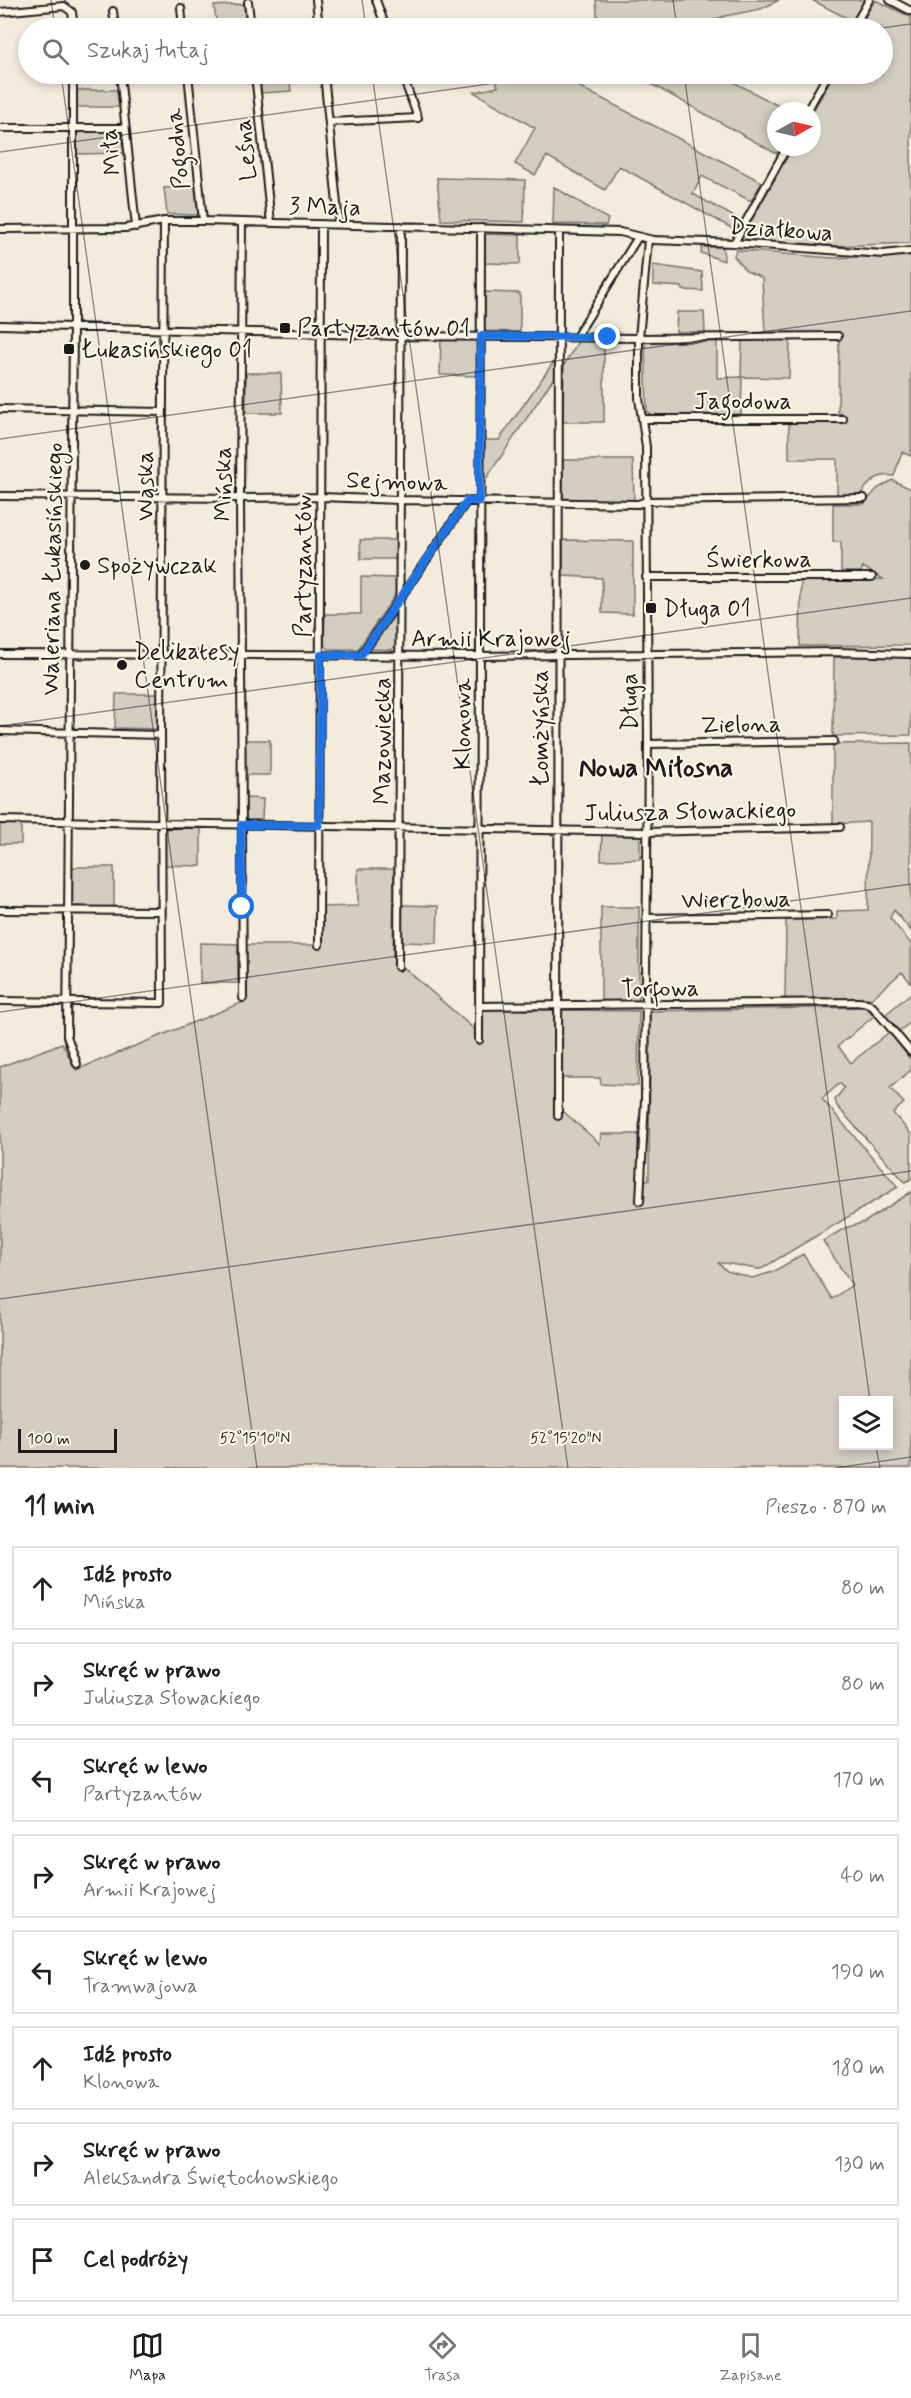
<!DOCTYPE html>
<html lang="pl">
<meta charset="utf-8">
<style>
body{margin:0;font-family:Mynerve,sans-serif;background:#f2f2f2;color:#202124}
.controls{position:absolute;right:18px;bottom:18px;display:grid;overflow:hidden;border-radius:0px;box-shadow:0 3px 9px #0003}
.controls button{width:54px;height:54px;display:grid;place-items:center;padding:0;border:0;border-bottom:2px solid #e0e0e0;background:#fff;color:#202124;font:30px sans-serif}
.compass{position:absolute;left:767px;top:102px;width:54px;height:54px;border-radius:50%;background:#fff;box-shadow:0 3px 9px #0003;rotate:82deg}
.scale{position:absolute;left:18px;bottom:15px;width:99px;box-sizing:border-box;padding-left:6px;border:3px solid #1c1c1c;border-top:0;font-size:16px;line-height:21px;white-space:nowrap;color:#1c1c1c;-webkit-text-stroke:4px #fcf5e5;paint-order:stroke}
.stop{position:absolute;width:18px;height:18px;margin:-14px;border:4px solid #1a73e8;border-radius:50%;background:#fff}
.stop.end{background:#1a73e8;border-color:#fff;box-shadow:0 2px 6px #0008}
.list{margin:0;padding:0;list-style:none}
h2{display:flex;justify-content:space-between;align-items:center;height:78px;margin:0;padding:0 24px;font-size:26px}
h2 small{font-size:20px;font-weight:400;color:#757577}
.list li{display:grid;grid-template-columns:39px 1fr auto;gap:18px;align-items:center;box-sizing:border-box;height:84px;margin:0 12px 12px;padding:0 12px;border:2px solid #e0e0e0;border-radius:0px}
.list b{display:block;font-size:22px;white-space:nowrap}
.list p{margin:0;font-size:20px;white-space:nowrap;color:#757577}
.list em{font-size:20px;font-style:normal;color:#757577}
.icon{flex:none;width:33px;height:33px;fill:none;stroke:currentColor;stroke-width:2;stroke-linecap:round;stroke-linejoin:round}
.map{position:relative;flex:none;width:911px;height:1468px;overflow:hidden}
.search{position:absolute;background:#fff;box-shadow:0 3px 9px #0003;left:18px;right:18px;top:18px;height:66px;display:flex;align-items:center;gap:15px;box-sizing:border-box;padding:0 21px;border-radius:33px;color:#757577;font-size:22px}
.sheet{height:846px;background:#fff}
nav{display:flex;justify-content:space-around;align-items:center;box-sizing:border-box;height:84px;border-top:2px solid #e0e0e0;background:#fff;font-size:16px;color:#757577}
nav a{display:grid;justify-items:center;gap:3px}
nav .on{color:#1c1c1c}
.map>svg:first-child{display:block}
.green{fill:#d3cec1;stroke:#78756e;stroke-width:1.5;fill-rule:evenodd}
.lines{fill:none;stroke-linecap:round;stroke-linejoin:round}
.street-casing{stroke:#1c1c1c;stroke-width:10}
.street{stroke:#fcf5e5;stroke-width:6}
.route{stroke:#1a73e8;stroke-width:8}
.ticks{fill:none;stroke:#1c1c1c;stroke-width:1.5;stroke-opacity:0.45}
.poi-dot{fill:#1c1c1c;stroke:#fcf5e5;stroke-width:2}
.labels{text-anchor:middle;stroke-width:4.5;stroke-linejoin:round;paint-order:stroke}
.street-label{font-size:24px;fill:#1c1c1c;stroke:#fcf5e5}
.poi-label{font-size:24px;fill:#1c1c1c;stroke:#fcf5e5;text-anchor:start}
.quarter-label{font-size:27px;font-weight:bold;fill:#1c1c1c;stroke:#fcf5e5}
.ticks-label{font-size:15px;text-anchor:middle;fill:#1c1c1c;stroke:#fcf5e5;stroke-width:4.5;stroke-linejoin:round;paint-order:stroke}
</style>
<div class="map">
<svg width="911" height="1468" viewBox="0 0 911 1468">
<rect width="100%" height="100%" fill="#f3ecdd"/>
<filter id="ink" filterUnits="userSpaceOnUse"><feTurbulence type="fractalNoise" baseFrequency=".0167" numOctaves="2"/><feDisplacementMap in="SourceGraphic" scale="12" xChannelSelector="R" yChannelSelector="G"/><feConvolveMatrix kernelMatrix="1 2 1 2 8 2 1 2 1" color-interpolation-filters="sRGB"/></filter>
<g filter="url(#ink)">
<path class="green" d="M596 0H779L761 9 725 16 691 28H598Z
M812 0H864L852 21Z
M875 0 911 17V243L835 246 741 239 793 147H812V113L834 74H882V28H859Z
M244 4 246 28H217L214 6Z
M259 74H289L291 91 261 93Z
M495 74H555L762 182 751 201 702 176 693 194 740 220 735 230 619 166 605 190 547 156 535 175 515 164 535 128 474 92 498 87Z
M633 74H728L726 78 788 111H776V147H781L777 154Z
M77 90H117L119 107H77Z
M120 130 124 153 76 154 78 131Z
M437 178 525 180 524 222 441 220Z
M195 186 198 215 167 214 164 188Z
M554 187 608 219 606 225 553 224Z
M484 234 520 235V264L485 263Z
M702 247H723L724 261 701 253Z
M736 250 832 258 911 255V456L902 452 894 476C876 473 869 483 859 496H837V459H789V422L844 421V414L838 413 839 333 765 332 762 278 746 271 734 256Z
M653 265 702 272 703 291 683 290 682 287 653 285Z
M485 292 520 293V332L485 331Z
M677 312H704L705 332H676Z
M441 338 477 340V376L440 375Z
M579 340 604 342V422H563L564 365Z
M645 340H717V378L741 377 742 340H790L789 378 742 377 741 414 652 415 647 412Z
M555 360V380L553 379 484 482 485 440H499Z
M246 373H281L282 413H246Z
M563 460H633L634 500 563 499Z
M892 480 911 489V645L800 646 801 580 883 579 863 567 861 572H841V542H833V504H864L877 489Z
M360 540H397L396 559H361Z
M563 540 633 541V614L602 613V578L563 576Z
M361 577 396 578V594L358 649H329L324 645 325 614H361Z
M397 612 396 645 391 650 371 649Z
M903 656 911 659V735L833 736 834 657Z
M116 694H158L157 729 115 728Z
M245 740H270V775H245Z
M911 743V931L894 910 890 918 911 944V983L902 972 872 998 785 999 786 920 837 919V911L868 910 869 822 833 824V744Z
M245 798 263 799 262 820H245Z
M0 824H21V844H0Z
M165 826 201 827V866L165 865Z
M602 834H640V859L601 860Z
M72 867H114V908L72 906Z
M358 869H394L393 958 482 1036 483 1009 554 1010 555 1104 600 1144 601 1134H638V1180H649L650 1011 867 1007 874 1016 838 1046 851 1063 889 1032 911 1060V1070L890 1088 904 1103 893 1113 911 1134V1179L905 1182 837 1106 835 1100 844 1088 840 1083 822 1099 898 1187 761 1269C746 1269 733 1262 718 1263L727 1271 752 1278 773 1272 803 1254 832 1299 852 1285 823 1241 845 1228 865 1222 911 1192V1468H0V1067L62 1043 76 1070 246 1001V945H323V907L358 906ZM844 1400H888V1446H844Z
M402 905 438 906 437 943 401 942Z
M601 907H639V1002H601Z
M200 943 238 944V983H200Z
M911 993V1022L899 1031 885 1015Z
M562 1010 639 1011 638 1086 601 1084 600 1078H562Z"/>
<g class="lines">
<defs>
<path id="street" d="M316 0 319 28
M376 0 386 28
M890 0 911 11
M248 2 251 28
M181 8 183 28
M113 11 115 28
M0 12 64 6 72 12 74 28
M853 28 869 0
M73 74V327L67 1036 77 1064
M120 74 136 227
M188 74 203 221
M255 74 271 223
M324 74 339 224
M807 111 828 74
M329 122 418 118 402 74
M0 128H125
M242 222 240 498 243 998
M0 229 126 228 164 221H203L620 232 653 240 734 243 883 254 911 251
M734 243 787 147
M0 325 401 336 639 338 838 336
M576 337 638 237
M0 409 163 412
M642 419H843
M0 496 240 498 321 497 399 500 638 504 646 501 864 498
M646 577H872
M0 654 479 656 837 652 911 654
M361 655 467 501
M0 731 161 735
M648 744 834 741
M0 820 646 832 840 827
M0 910 161 911
M646 918 828 915
M319 945 321 224
M398 967 401 226
M0 1001 162 1003 161 735 164 221
M479 1006 859 1002 867 1003 873 1007 911 1052
M479 1040 481 228
M558 1116 559 231
M640 1201 645 1099 648 744 646 447 639 398V338L648 240"/>
</defs>
<use href="#street" class="street-casing"/>
<use href="#street" class="street"/>
</g>
</g>
<g class="lines" filter="url(#ink)">
<path class="route" d="M242 907 241 825H319L321 655H361L467 501H479L481 336 608 337"/>
</g>
<path class="ticks" d="M51 0 55 28M362 0 366 28M673 0 677 28M881 28 911 24M61 74 257 1468M372 74 568 1468M684 74 870 1400M0 152 561 74M0 439 911 311M0 726 911 598M0 1012 911 884M0 1299 911 1171M876 1446 880 1468M835 1468 911 1457"/>
<g class="poi-dot">
<rect x="279" y="322" width="12" height="12" rx="3"/>
<rect x="63" y="343" width="12" height="12" rx="3"/>
<circle cx="85" cy="565" r="6"/>
<rect x="645" y="602" width="12" height="12" rx="3"/>
<circle cx="122" cy="665" r="6"/>
</g>
<g class="labels">
<g class="street-label">
<text transform="translate(177 149) rotate(-96)" y="8">Pogodna</text>
<text transform="translate(245 150) rotate(-96)" y="8">Leśna</text>
<text transform="translate(110 152) rotate(-96)" y="8">Miła</text>
<text transform="translate(325 206) rotate(2)" y="8">3 Maja</text>
<text transform="translate(781 229) rotate(4)" y="8">Działkowa</text>
<text x="743" y="409">Jagodowa</text>
<text transform="translate(397 481) rotate(2)" y="8">Sejmowa</text>
<text transform="translate(223 484) rotate(-90)" y="8">Mińska</text>
<text transform="translate(145 486) rotate(-90)" y="8">Wąska</text>
<text x="759" y="567">Świerkowa</text>
<text transform="translate(303 566) rotate(-90)" y="8">Partyzantów</text>
<text transform="translate(52 569) rotate(-89)" y="8">Waleriana Łukasińskiego</text>
<text x="491" y="646">Armii Krajowej</text>
<text transform="translate(629 702) rotate(-91)" y="8">Długa</text>
<text transform="translate(462 724) rotate(-90)" y="8">Klonowa</text>
<text transform="translate(741 724) rotate(-1)" y="8">Zielona</text>
<text transform="translate(540 728) rotate(-90)" y="8">Łomżyńska</text>
<text transform="translate(382 741) rotate(-90)" y="8">Mazowiecka</text>
<text transform="translate(690 811) rotate(-1)" y="8">Juliusza Słowackiego</text>
<text transform="translate(736 899) rotate(-1)" y="8">Wierzbowa</text>
<text transform="translate(660 988) rotate(-1)" y="8">Torfowa</text>
</g>
<g class="poi-label">
<text x="297" y="336">Partyzantów 01</text>
<text x="81" y="357">Łukasińskiego 01</text>
<text x="97" y="573">Spożywczak</text>
<text x="663" y="616">Długa 01</text>
<text x="134" y="659">Delikatesy<tspan x="134" dy="28">Centrum</tspan></text>
</g>
<g class="quarter-label">
<text x="656" y="776">Nowa Miłosna</text>
</g>
</g>
<g class="ticks-label">
<text x="255" y="1443">52°15'10"N</text>
<text x="566" y="1443">52°15'20"N</text>
</g>
</svg>
<div class="controls">
<button><svg class="icon" aria-label="layers" viewBox="0 0 24 24"><path d="M12 4l9 5-9 5-9-5zM3 14l9 5 9-5"/></svg></button>
</div>
<svg class="compass" viewBox="-18 -18 36 36"><path d="M0-13l5 13h-10z" fill="#e53935"/><path d="M0 13l5-13h-10z" fill="#757577"/></svg>
<div class="scale">100 m</div>
<div class="stop" style="left:242px;top:907px"></div>
<div class="stop end" style="left:608px;top:337px"></div>
<div class="search"><svg class="icon" aria-label="search" viewBox="0 0 24 24"><circle cx="10" cy="10" r="6"/><path d="M15 15l6 6"/></svg>Szukaj tutaj</div>
</div>
<section class="sheet">
<h2>11 min<small>Pieszo · 870 m</small></h2>
<ul class="list">
<li><svg class="icon" aria-label="ahead" viewBox="0 0 24 24"><path d="M12 20V5M6 11l6-6 6 6"/></svg><div><b>Idź prosto</b><p>Mińska</p></div><em>80 m</em></li>
<li><svg class="icon" aria-label="right" viewBox="0 0 24 24"><path d="M7 20v-9h11M14 6l5 5-5 5"/></svg><div><b>Skręć w prawo</b><p>Juliusza Słowackiego</p></div><em>80 m</em></li>
<li><svg class="icon" aria-label="left" viewBox="0 0 24 24"><path d="M17 20v-9H6M10 6l-5 5 5 5"/></svg><div><b>Skręć w lewo</b><p>Partyzantów</p></div><em>170 m</em></li>
<li><svg class="icon" aria-label="right" viewBox="0 0 24 24"><path d="M7 20v-9h11M14 6l5 5-5 5"/></svg><div><b>Skręć w prawo</b><p>Armii Krajowej</p></div><em>40 m</em></li>
<li><svg class="icon" aria-label="left" viewBox="0 0 24 24"><path d="M17 20v-9H6M10 6l-5 5 5 5"/></svg><div><b>Skręć w lewo</b><p>Tramwajowa</p></div><em>190 m</em></li>
<li><svg class="icon" aria-label="ahead" viewBox="0 0 24 24"><path d="M12 20V5M6 11l6-6 6 6"/></svg><div><b>Idź prosto</b><p>Klonowa</p></div><em>180 m</em></li>
<li><svg class="icon" aria-label="right" viewBox="0 0 24 24"><path d="M7 20v-9h11M14 6l5 5-5 5"/></svg><div><b>Skręć w prawo</b><p>Aleksandra Świętochowskiego</p></div><em>130 m</em></li>
<li><svg class="icon" aria-label="arrive" viewBox="0 0 24 24"><path d="M6 21V4h12l-3 4 3 4H6"/></svg><div><b>Cel podróży</b></div></li>
</ul>
</section>
<nav>
<a class="on"><svg class="icon" aria-label="map" viewBox="0 0 24 24"><path d="M3 6l6-2 6 2 6-2v14l-6 2-6-2-6 2zM9 4v14M15 6v14"/></svg>Mapa</a>
<a><svg class="icon" aria-label="directions" viewBox="0 0 24 24"><path d="M12 3l9 9-9 9-9-9zM9 14v-3h6M13 9l2 2-2 2"/></svg>Trasa</a>
<a><svg class="icon" aria-label="saved" viewBox="0 0 24 24"><path d="M7 4h10v16l-5-4-5 4z"/></svg>Zapisane</a>
</nav>
